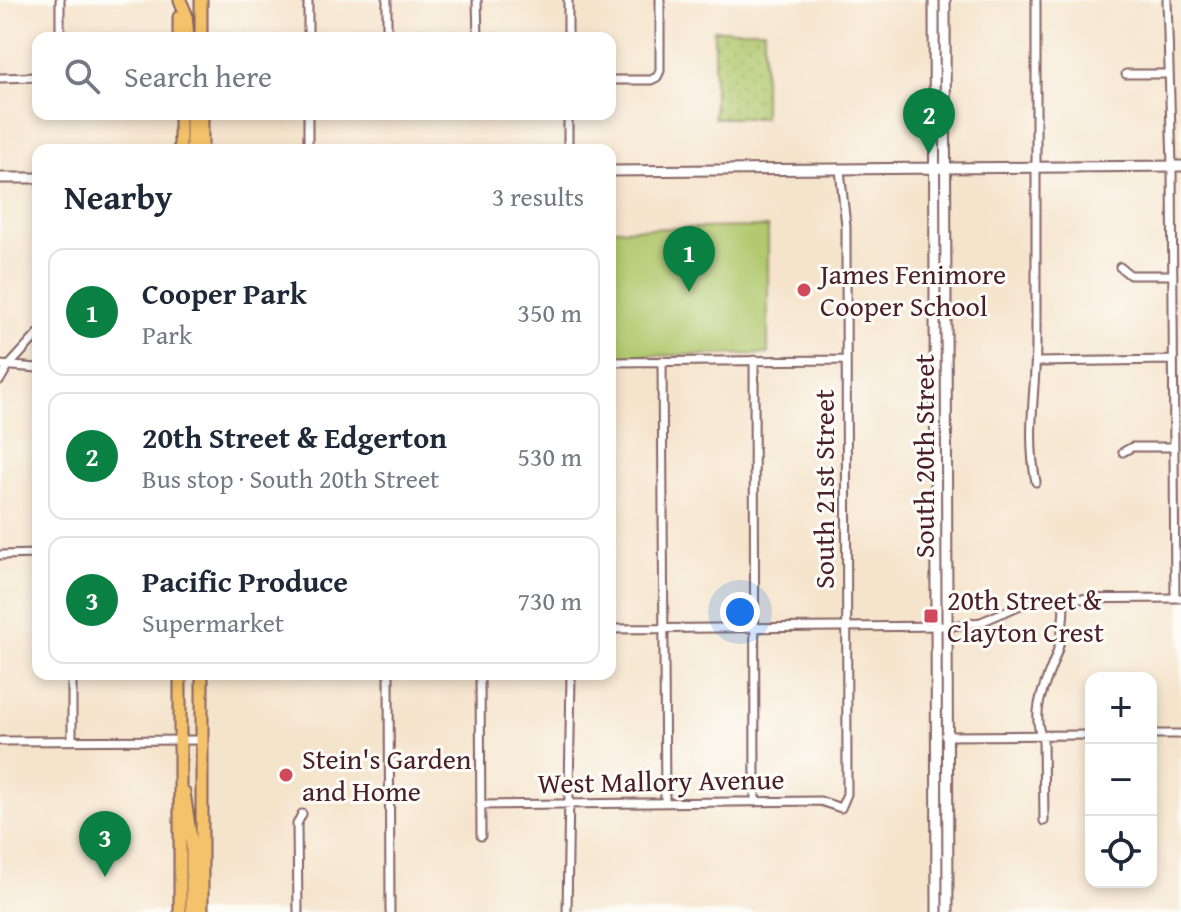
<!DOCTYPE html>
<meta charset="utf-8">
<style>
body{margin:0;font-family:"Gentium Book Plus",serif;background:#f2f2f3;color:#1f2937}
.controls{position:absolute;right:24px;bottom:24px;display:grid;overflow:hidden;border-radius:16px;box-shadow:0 4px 12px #0003}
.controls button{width:72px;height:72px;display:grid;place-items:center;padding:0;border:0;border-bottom:2px solid #e0e1e3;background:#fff;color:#1f2937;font:40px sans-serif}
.you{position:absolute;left:740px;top:612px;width:28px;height:28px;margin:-20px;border:6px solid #fff;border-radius:50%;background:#1a73e8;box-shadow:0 0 0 12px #1a73e833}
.badge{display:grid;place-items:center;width:52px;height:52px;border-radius:50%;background:#0b8043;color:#fff;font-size:26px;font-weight:700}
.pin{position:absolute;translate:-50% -66px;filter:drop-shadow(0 2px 4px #0008)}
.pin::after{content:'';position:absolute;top:42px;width:28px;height:24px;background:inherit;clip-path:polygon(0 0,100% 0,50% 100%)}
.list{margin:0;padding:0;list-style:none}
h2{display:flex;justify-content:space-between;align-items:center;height:104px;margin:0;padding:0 32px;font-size:34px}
h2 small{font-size:26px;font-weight:400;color:#747a83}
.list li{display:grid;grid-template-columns:52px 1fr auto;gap:24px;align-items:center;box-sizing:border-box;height:128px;margin:0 16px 16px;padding:0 16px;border:2px solid #e0e1e3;border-radius:16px}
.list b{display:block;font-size:30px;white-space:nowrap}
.list p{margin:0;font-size:26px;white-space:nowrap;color:#747a83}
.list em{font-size:26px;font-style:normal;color:#747a83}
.icon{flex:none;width:44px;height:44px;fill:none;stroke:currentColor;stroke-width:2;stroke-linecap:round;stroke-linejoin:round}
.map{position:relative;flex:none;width:1181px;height:912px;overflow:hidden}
.search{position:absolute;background:#fff;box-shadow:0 4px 12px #0003;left:32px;top:32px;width:584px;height:88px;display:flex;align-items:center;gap:20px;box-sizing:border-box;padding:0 28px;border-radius:16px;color:#747a83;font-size:30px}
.panel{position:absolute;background:#fff;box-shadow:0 4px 12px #0003;left:32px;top:144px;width:584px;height:536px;border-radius:16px}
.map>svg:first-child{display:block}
.grass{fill:url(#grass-dots);stroke:#7e744d;stroke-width:2}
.park{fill:#b2c96f;stroke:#7e744d;stroke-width:2}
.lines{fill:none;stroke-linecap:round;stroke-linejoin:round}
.minor-casing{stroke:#866463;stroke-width:11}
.tertiary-casing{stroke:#866463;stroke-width:13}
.primary-casing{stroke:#866463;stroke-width:15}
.minor{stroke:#fff;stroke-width:7}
.tertiary{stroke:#fff;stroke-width:9}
.primary{stroke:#f4c26a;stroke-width:11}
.poi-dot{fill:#d1495b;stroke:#fdfcf7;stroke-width:3}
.labels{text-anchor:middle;stroke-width:6;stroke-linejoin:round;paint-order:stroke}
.poi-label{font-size:28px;fill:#4a1f2b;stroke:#fdfcf7;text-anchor:start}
.street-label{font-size:28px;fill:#4a1f2b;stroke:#fdfcf7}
</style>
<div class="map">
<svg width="1181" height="912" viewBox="0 0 1181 912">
<defs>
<pattern id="grass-dots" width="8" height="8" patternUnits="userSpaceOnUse" patternTransform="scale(2)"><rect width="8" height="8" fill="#b2c96f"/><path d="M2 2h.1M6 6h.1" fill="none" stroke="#9bac60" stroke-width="1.8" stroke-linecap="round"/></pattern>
</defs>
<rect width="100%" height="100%" fill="#fdfcf7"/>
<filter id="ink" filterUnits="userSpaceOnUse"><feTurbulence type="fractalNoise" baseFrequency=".0125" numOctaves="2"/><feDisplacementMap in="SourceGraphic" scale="16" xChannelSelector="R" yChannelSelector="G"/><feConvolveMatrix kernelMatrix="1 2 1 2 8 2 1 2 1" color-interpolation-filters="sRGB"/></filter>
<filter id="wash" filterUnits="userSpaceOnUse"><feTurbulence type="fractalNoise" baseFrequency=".006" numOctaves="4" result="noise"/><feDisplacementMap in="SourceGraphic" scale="32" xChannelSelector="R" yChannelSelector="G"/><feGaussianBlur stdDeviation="1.8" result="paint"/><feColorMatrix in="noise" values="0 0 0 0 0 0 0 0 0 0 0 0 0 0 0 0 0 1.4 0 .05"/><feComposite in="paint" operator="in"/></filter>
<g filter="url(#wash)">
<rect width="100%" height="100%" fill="#f5e4cc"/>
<path class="grass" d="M714 30H764V118H714Z"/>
<path class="park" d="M768 227V354L610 356V229Z"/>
</g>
<g filter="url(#ink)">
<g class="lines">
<defs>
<path id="minor" d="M387 0V38
M477 0 478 38
M1036 0C1036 114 1036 228 1036 342 1036 390 1026 435 1036 482
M1167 0 1172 166 1175 598
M60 38V0
M308 38V0
M568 38V0
M1126 74H1168
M0 78 38 77
M610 80H651L657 77 660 71V0
M308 114V150
M568 114V150
M1120 267 1130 275H1173
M754 360 755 802
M662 361 665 803
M610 362 846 360
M1036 362 1173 360
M0 365 38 368
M0 380 7 368 38 334
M1123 452 1132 447H1173
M0 555 38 554
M610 629 953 626 981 622 1023 604 1047 599 1181 598
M389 674 390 912
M480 674 481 836
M1151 734H1181
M945 736 1091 735
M72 739V674
M0 741 202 740
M480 805 820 801 841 808 847 794 846 226 840 170
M1044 821 1043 740C1028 710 1049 678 1058 649 1063 633 1064 616 1064 599
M298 912 297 824 302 814
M567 912 571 674"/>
<path id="tertiary" d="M934 0 937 912
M945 0 948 912
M610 171 1181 166
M0 178H38"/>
<path id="primary" d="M180 0 186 14 188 38
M201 0V38
M179 17V38
M180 114V150
M192 114V150
M202 114V150
M180 674V912
M184 792 192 846V912
M202 912V674"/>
</defs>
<use href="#minor" class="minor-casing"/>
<use href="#tertiary" class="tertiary-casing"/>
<use href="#primary" class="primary-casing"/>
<use href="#minor" class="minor"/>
<use href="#tertiary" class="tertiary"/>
<use href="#primary" class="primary"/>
</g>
</g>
<g class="poi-dot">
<circle cx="804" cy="290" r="8"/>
<rect x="923" y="608" width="16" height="16" rx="4"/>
<circle cx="286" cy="775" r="8"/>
</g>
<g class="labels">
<g class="poi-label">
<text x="820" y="284">James Fenimore<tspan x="820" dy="32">Cooper School</tspan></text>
<text x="947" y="610">20th Street &amp;<tspan x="947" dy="32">Clayton Crest</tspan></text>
<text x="302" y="769">Stein's Garden<tspan x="302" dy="32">and Home</tspan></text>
</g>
<g class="street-label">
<text transform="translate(924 456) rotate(-90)" y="10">South 20th Street</text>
<text transform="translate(824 489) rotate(-90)" y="10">South 21st Street</text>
<text transform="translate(661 781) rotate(-1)" y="10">West Mallory Avenue</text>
</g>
</g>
</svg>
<div class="controls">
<button>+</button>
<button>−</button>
<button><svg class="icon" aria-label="locate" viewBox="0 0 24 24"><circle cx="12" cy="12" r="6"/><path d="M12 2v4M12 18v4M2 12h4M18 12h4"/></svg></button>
</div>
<div class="you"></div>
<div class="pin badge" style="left:689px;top:292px">1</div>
<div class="pin badge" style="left:929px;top:154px">2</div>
<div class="pin badge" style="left:105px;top:877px">3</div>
<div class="search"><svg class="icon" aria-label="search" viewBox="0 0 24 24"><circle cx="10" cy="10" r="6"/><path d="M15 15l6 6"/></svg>Search here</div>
<section class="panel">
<h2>Nearby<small>3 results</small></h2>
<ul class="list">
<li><span class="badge">1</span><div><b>Cooper Park</b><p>Park</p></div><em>350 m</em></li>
<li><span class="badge">2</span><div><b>20th Street &amp; Edgerton</b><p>Bus stop · South 20th Street</p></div><em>530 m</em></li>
<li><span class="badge">3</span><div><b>Pacific Produce</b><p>Supermarket</p></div><em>730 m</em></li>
</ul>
</section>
</div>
